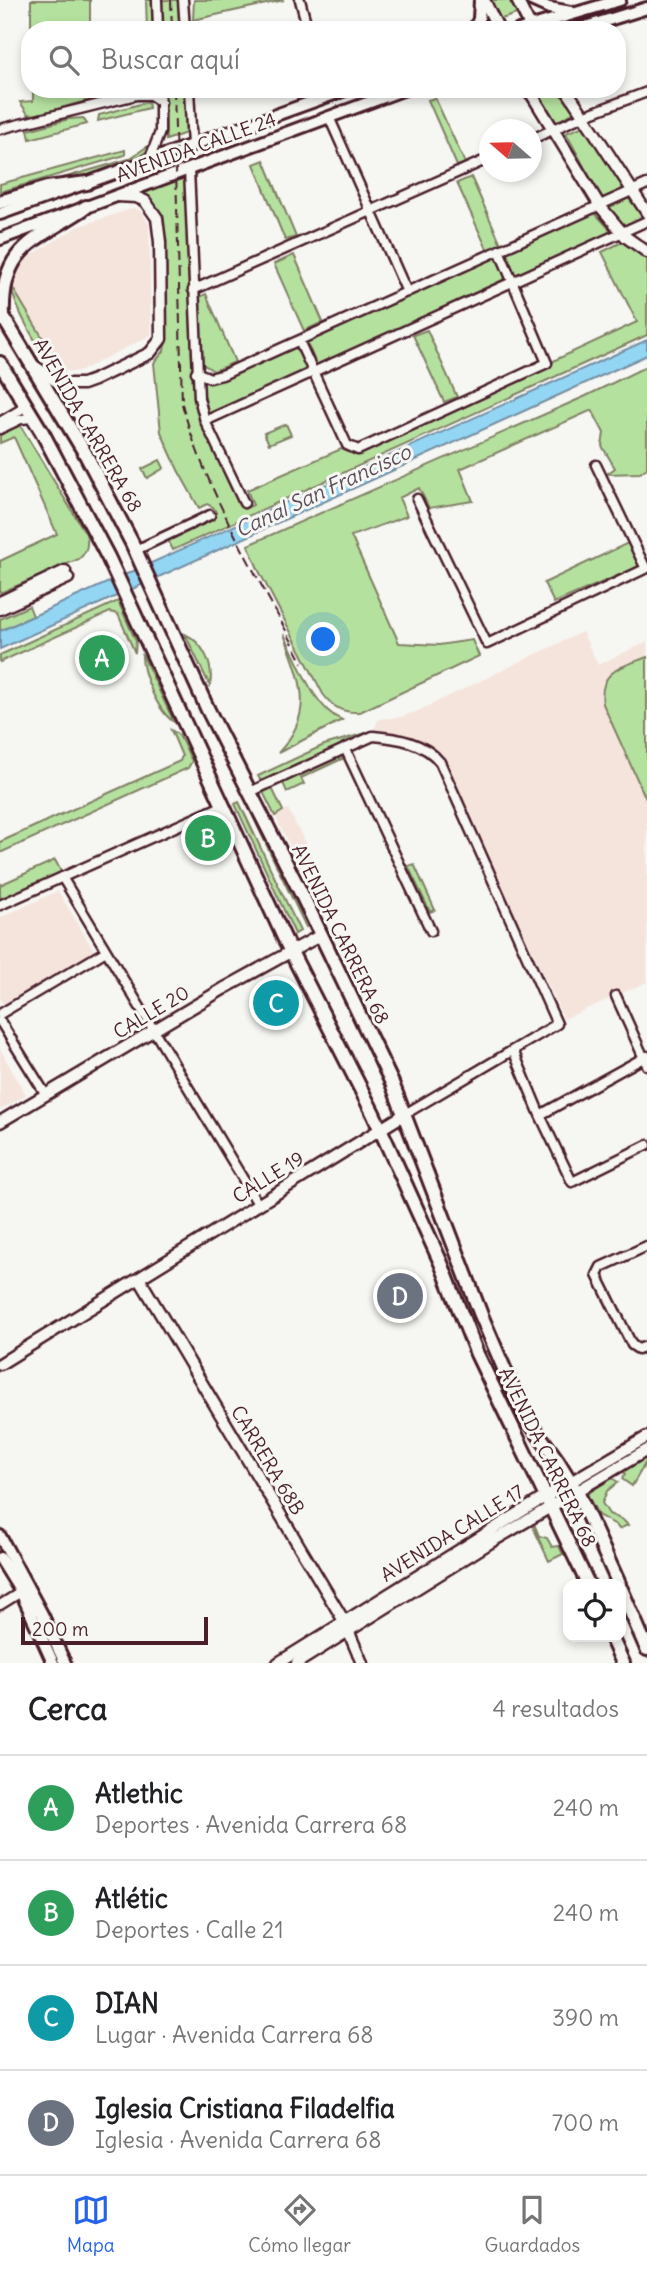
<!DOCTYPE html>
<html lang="es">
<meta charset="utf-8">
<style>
body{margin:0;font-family:Delius,sans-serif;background:#f6f6f6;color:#202124}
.controls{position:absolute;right:21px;bottom:21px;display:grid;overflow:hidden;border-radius:14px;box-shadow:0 4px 10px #0003}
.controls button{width:63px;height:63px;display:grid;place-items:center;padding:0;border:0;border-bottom:2px solid #e0e0e0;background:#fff;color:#202124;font:35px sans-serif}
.compass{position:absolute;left:479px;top:119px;width:63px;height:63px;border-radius:50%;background:#fff;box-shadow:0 4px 10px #0003;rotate:290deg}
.scale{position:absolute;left:21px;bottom:18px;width:187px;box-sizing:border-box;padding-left:7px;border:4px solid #4a1f2b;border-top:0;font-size:19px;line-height:24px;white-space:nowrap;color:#4a1f2b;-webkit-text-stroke:5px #f6f6f2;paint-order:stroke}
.you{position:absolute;left:324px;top:640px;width:24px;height:24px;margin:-18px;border:5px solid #fff;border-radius:50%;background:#1a73e8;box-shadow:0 0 0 10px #1a73e833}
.badge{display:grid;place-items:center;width:46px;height:46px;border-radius:50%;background:#2563eb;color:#fff;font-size:23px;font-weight:700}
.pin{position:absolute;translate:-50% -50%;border:4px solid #fff;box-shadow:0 2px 7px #0006}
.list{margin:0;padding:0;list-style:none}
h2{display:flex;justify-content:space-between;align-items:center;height:91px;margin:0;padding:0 28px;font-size:30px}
h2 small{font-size:23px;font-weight:400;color:#757577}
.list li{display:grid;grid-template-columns:46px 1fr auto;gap:21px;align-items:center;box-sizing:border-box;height:105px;padding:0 28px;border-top:2px solid #e0e0e0}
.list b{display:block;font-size:26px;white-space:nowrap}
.list p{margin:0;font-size:23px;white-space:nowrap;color:#757577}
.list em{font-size:23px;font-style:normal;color:#757577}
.icon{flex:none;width:38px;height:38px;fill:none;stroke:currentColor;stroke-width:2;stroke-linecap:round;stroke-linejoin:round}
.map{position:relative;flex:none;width:647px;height:1663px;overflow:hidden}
.search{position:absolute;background:#fff;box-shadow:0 4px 10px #0003;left:21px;right:21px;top:21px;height:77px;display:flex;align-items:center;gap:18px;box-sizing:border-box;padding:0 24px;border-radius:28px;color:#757577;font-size:26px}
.sheet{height:511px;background:#fff}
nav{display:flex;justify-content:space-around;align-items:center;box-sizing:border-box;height:98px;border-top:2px solid #e0e0e0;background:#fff;font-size:19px;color:#757577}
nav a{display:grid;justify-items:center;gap:4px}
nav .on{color:#2563eb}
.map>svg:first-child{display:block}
.built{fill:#f5e4dc}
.green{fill:#b5e19f;stroke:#808065;stroke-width:2}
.water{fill:#92d6f3;stroke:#758da3;stroke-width:2}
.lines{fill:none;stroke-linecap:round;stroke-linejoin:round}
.minor-casing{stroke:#4a1f2b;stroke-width:13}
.tertiary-casing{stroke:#4a1f2b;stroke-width:15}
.secondary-casing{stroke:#4a1f2b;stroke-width:16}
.primary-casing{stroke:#4a1f2b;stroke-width:18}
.minor{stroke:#f6f6f2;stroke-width:8}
.tertiary{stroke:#f6f6f2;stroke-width:10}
.secondary{stroke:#f6f6f2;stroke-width:10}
.primary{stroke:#f6f6f2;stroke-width:12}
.rail{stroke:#4a1f2b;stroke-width:2;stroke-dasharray:10 5;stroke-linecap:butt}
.labels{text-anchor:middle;stroke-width:6;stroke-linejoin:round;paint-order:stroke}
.street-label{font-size:19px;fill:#4a1f2b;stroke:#f6f6f2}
.water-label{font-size:21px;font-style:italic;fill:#5c4d5d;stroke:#f6f6f2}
</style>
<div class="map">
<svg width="647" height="1663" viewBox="0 0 647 1663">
<rect width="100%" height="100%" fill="#f6f6f2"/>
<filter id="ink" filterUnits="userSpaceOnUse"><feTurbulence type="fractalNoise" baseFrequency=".0143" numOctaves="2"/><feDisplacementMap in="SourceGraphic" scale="14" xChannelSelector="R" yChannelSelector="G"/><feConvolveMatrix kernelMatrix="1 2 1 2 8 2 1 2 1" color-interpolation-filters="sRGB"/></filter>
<g filter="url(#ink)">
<path class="built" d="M134 208 141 211 149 224 151 335 82 370 72 372 62 370 11 285 18 264 77 227Z
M582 632 598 665 647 642V982L564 1019 442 760 423 743 409 736 373 731 379 719 401 717 416 712Z
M288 809 321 875 307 881 275 816Z
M58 891 95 952 4 1005 0 998V918Z
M0 1049 26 1095 0 1110Z"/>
<path class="green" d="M31 0H90V30H31Z
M146 0H153L154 30H147Z
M161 0H179L181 30H162Z
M194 0H284L193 20Z
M487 0H509L517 14 498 20Z
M33 89H104L107 95 36 115 28 114 20 102 33 101Z
M165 89H184L186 133 166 140Z
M536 89H560L575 112 556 122Z
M435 98 465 163 457 166 428 100Z
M148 102 149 108 98 121 99 115Z
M83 118 87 124 30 139 28 130 69 119Z
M586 125 625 189 602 200 566 133Z
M148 146 153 147 131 162 83 177 0 196 129 159Z
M125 150V155L0 192V184Z
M264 160 296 237 285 240 254 164Z
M185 175 193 385 201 420 239 505 244 509 253 505 247 490 341 449 356 455 365 452 470 401 549 366 555 360 637 322 602 252 624 241 647 257V335L173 550 168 540 213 520 216 512 213 507 207 504 199 508 178 470 161 432 154 363 164 351 166 339C165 301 170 253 160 216 157 205 149 197 138 193Z
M471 177 501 244 487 249 457 183Z
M628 198 644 218 624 228 607 208Z
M594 212 613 233 516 276 505 252Z
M294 255 323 322 304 331 274 264Z
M497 256 507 278 317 366 306 341Z
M11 285 62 370C43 362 13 305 11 285Z
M206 294 235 362 214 371 201 363 197 298Z
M427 330 457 397 444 402 413 335Z
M297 346 307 371 207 415 200 385 202 381H219Z
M647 366V468L640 473 607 474 615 468 602 446 604 433 592 410 460 469 473 501 429 508 419 488 399 498 407 516 351 536 399 643 439 645 472 640 479 656 360 712C343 713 333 708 323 694L259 571 248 545 586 396Z
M56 390 91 446 123 510 55 391Z
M286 424 291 435 269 444 264 433Z
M20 425 86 534C89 544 87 552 79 559L0 593V561L57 534 14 437 0 443V435Z
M160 460 164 468 147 478 142 469Z
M628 543 640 566 554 603 544 583Z
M118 601 136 641 135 653 118 614 110 612 0 662V655Z
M29 606 33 616 0 631V619Z
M185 634C204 643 214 666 210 686Z
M284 634C298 661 313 708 342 720L278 753C317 711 300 680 284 634Z
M142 654 174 722C158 712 141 672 142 654Z
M647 657V801L603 704C598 670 622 667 647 657Z
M171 730 179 735 192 761 188 768 0 853V842L180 761 182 756Z
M373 731 262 783 258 776 324 745Z
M342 754 344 758 301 778 304 784 287 792 283 783Z
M272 788 283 811 275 816 263 792Z
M246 799 311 924 306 927 245 800Z
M239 802 300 931 295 934 235 804Z
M55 860 62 873 0 900V885Z
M414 864 435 910 430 912 408 866Z
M644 1458 647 1460 632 1486 622 1479 625 1474 623 1471Z
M612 1478 618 1482 607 1491 602 1503 609 1514 623 1520 628 1525 619 1529 616 1525 598 1515 587 1494Z
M535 1526 539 1536 547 1538 552 1547 559 1546 563 1554 549 1561 533 1527Z"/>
<path class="water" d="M647 340V355L0 649V631Z"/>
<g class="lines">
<defs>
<path id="minor" d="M157 0 158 30
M183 0 185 30
M300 0 308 30
M189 89 192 146
M329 117 407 292
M0 129 136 95H150L161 102
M532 139 583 116 647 92
M148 163 160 132V89
M189 169 199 398 205 421 244 503
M193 290 490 158
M299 341 347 445 358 450 547 363 499 250
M196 372 210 378 222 375 647 184
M205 421 647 221
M0 422 20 410 24 402
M0 429 21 419 34 418
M596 465 646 569
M417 499 487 644 647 568
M136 550 210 515
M345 748 431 931
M250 792 373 736C397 738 424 742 440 762L557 1024 405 1114
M62 877 258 1204
M0 905 222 806
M616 996 647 1065
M0 1014 106 951
M0 1021 46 1095
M513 1050 540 1115 572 1182 647 1145
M540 1115 647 1056
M647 1246 601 1267 597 1275 632 1345 638 1349 647 1346
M0 1605 21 1592"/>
<path id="tertiary" d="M484 0 499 30
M517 0 532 30
M566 89 647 213
M529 90 600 206 626 237 647 252
M34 366 56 381 66 384H83L94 380 150 353 161 339 160 242 157 218 145 201 136 197 117 196
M0 602 65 571
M0 609 68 578
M0 1122 223 989 321 935
M139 1278 344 1621 362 1663
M0 1364 405 1114
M278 1663 540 1500 647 1437
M297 1663 491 1542 647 1450"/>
<path id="secondary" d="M531 0 549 8 571 12
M474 30 479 19 480 0
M519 30 620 0
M576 30 647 8
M526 89 532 94
M566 89V90
M0 214 348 89
M0 239 405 89
M0 1536 42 1614 65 1663
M0 1558 21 1592 53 1663"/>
<path id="primary" d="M0 202 47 188 87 183
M0 312 85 453 132 543 208 710 301 893 392 1083 481 1315 512 1387 531 1424 557 1460 579 1496 619 1584
M3 317C0 247 35 241 86 207
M0 363 42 432 108 557 286 942 373 1113 441 1263 477 1354 588 1584
M621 1589 647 1649
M611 1637 623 1663"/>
</defs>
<use href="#minor" class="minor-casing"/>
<use href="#tertiary" class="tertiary-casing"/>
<use href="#secondary" class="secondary-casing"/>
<use href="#primary" class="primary-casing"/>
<use href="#minor" class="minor"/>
<use href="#tertiary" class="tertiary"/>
<use href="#secondary" class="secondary"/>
<use href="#primary" class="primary"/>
<path class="rail" d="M171 0 172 30
M174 89 182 404C207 496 260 579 303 663"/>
</g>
</g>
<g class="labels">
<g class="street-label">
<text transform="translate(196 147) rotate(-20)" y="7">AVENIDA CALLE 24</text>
<text transform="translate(88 425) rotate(60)" y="7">AVENIDA CARRERA 68</text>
<text transform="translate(341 934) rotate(64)" y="7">AVENIDA CARRERA 68</text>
<text transform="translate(151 1012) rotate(-31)" y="7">CALLE 20</text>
<text transform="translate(268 1177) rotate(-32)" y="7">CALLE 19</text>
<text transform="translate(548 1457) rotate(64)" y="7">AVENIDA CARRERA 68</text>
<text transform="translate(268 1460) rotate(59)" y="7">CARRERA 68B</text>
<text transform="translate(452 1533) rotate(-32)" y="7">AVENIDA CALLE 17</text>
</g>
<g class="water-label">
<text transform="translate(323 491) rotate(-25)" y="7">Canal San Francisco</text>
</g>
</g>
</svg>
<div class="controls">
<button><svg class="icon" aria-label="locate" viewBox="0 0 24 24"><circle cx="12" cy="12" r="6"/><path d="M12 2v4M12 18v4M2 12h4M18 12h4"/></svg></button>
</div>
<svg class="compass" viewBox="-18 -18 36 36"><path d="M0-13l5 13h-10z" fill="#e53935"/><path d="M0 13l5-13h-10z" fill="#757577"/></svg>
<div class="scale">200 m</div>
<div class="you"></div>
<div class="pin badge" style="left:102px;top:658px;background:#2e9e5b">A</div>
<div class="pin badge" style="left:208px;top:838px;background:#2e9e5b">B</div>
<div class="pin badge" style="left:276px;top:1003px;background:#0f9aa8">C</div>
<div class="pin badge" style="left:400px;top:1296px;background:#6b7280">D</div>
<div class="search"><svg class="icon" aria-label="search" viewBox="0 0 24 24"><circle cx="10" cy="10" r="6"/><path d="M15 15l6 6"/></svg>Buscar aquí</div>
</div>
<section class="sheet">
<h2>Cerca<small>4 resultados</small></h2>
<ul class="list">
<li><span class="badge" style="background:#2e9e5b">A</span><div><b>Atlethic</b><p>Deportes · Avenida Carrera 68</p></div><em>240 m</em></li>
<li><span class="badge" style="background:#2e9e5b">B</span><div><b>Atlétic</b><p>Deportes · Calle 21</p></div><em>240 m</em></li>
<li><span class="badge" style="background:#0f9aa8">C</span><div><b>DIAN</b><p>Lugar · Avenida Carrera 68</p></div><em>390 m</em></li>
<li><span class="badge" style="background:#6b7280">D</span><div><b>Iglesia Cristiana Filadelfia</b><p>Iglesia · Avenida Carrera 68</p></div><em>700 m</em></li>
</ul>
</section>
<nav>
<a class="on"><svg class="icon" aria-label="map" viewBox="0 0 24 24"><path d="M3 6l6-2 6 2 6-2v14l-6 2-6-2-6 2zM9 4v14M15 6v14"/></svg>Mapa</a>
<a><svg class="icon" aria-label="directions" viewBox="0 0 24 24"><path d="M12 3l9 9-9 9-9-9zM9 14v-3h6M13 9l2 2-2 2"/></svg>Cómo llegar</a>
<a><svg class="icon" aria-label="saved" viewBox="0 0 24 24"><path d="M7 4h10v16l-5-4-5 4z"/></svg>Guardados</a>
</nav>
